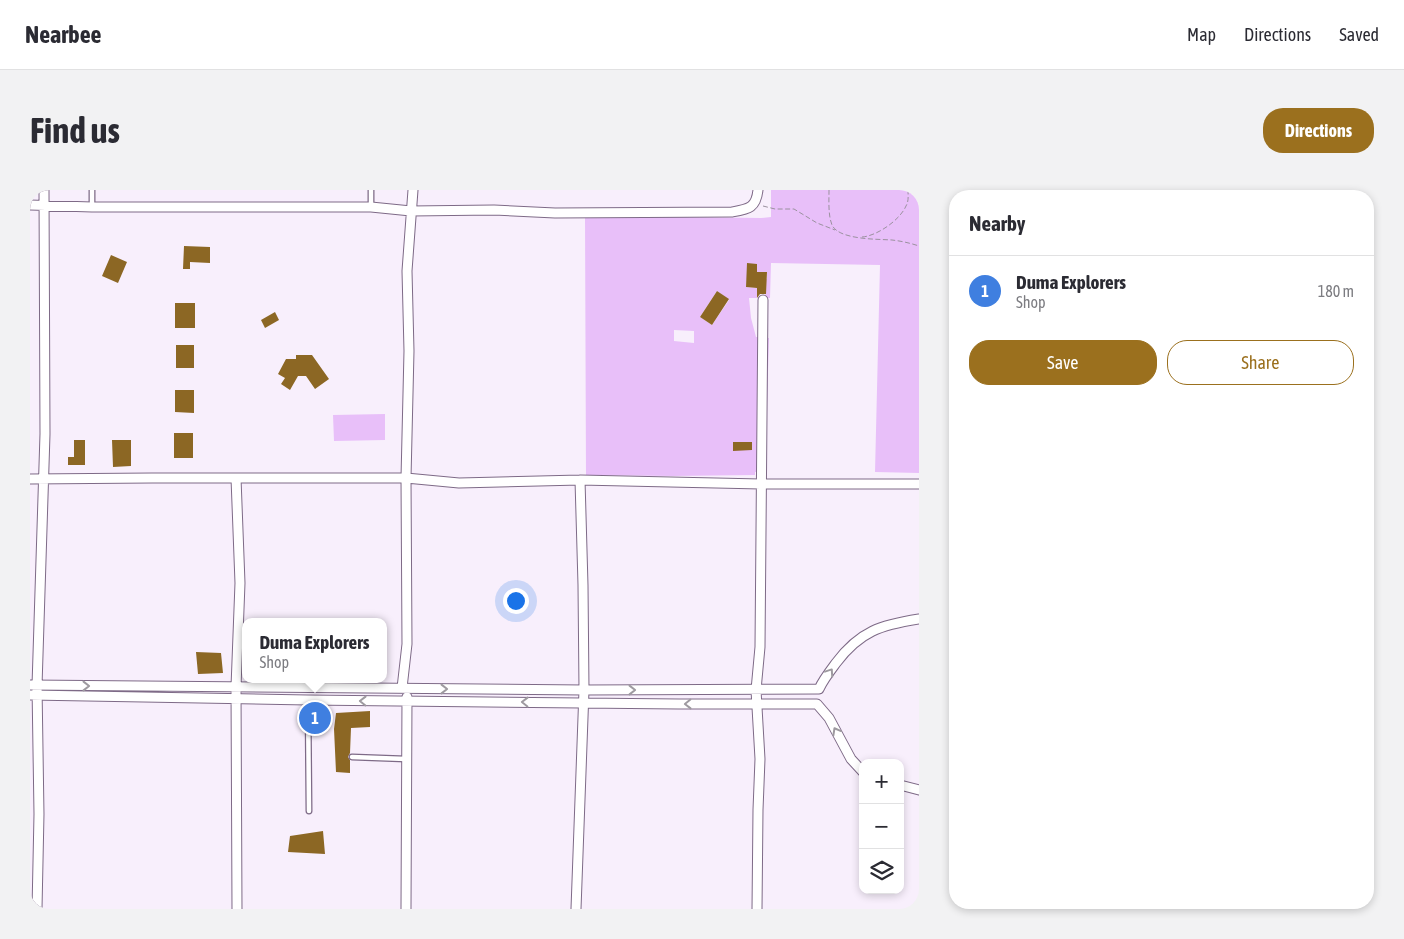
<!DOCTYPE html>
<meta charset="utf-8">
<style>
body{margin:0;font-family:"Asap Condensed",sans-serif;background:#f2f2f3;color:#2b2b33}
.controls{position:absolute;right:15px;bottom:15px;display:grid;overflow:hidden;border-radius:10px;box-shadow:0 2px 8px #0003}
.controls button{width:45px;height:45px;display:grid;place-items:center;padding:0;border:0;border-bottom:1px solid #e1e1e2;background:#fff;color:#2b2b33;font:25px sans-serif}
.you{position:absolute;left:485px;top:410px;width:18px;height:18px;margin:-12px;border:4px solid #fff;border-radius:50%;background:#1a73e8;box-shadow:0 0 0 8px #1a73e833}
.badge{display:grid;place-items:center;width:32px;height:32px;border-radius:50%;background:#9b701e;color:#fff;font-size:16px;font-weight:700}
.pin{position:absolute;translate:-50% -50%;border:2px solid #fff;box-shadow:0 1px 5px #0006}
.popup{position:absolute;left:212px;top:428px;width:145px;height:65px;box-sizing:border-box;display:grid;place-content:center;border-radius:10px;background:#fff;filter:drop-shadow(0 1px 4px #0005);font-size:16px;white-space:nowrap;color:#7c7c81}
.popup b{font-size:19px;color:#2b2b33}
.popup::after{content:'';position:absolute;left:50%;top:100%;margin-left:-10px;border:10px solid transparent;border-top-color:#fff}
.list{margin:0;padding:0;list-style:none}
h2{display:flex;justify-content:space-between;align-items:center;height:65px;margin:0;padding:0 20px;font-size:21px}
h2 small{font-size:16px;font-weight:400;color:#7c7c81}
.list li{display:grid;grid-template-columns:32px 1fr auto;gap:15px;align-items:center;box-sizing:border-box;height:70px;padding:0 20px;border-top:1px solid #e1e1e2}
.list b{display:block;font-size:19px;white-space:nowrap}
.list p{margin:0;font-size:16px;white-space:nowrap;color:#7c7c81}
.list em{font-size:16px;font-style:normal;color:#7c7c81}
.actions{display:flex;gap:10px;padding:15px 20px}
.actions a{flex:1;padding:11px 0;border:1px solid #9b701e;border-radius:20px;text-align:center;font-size:18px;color:#9b701e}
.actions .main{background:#9b701e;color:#fff}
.icon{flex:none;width:28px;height:28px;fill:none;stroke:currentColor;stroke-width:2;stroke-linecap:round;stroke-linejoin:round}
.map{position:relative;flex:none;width:889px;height:719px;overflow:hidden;border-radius:20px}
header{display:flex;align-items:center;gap:30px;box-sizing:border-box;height:70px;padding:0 25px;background:#fff;border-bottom:1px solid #e1e1e2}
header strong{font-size:24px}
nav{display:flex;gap:28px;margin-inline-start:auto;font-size:18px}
.intro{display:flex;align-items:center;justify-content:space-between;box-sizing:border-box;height:120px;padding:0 30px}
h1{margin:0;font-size:35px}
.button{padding:12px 22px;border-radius:20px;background:#9b701e;color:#fff;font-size:18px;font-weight:700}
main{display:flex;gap:30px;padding:0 30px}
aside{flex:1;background:#fff;border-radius:20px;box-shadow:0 2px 8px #0003}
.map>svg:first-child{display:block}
.green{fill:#e8bff9;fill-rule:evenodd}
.building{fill:#8c6724}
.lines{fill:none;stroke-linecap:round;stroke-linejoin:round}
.service-casing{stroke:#7e6a87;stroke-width:7}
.minor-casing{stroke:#7e6a87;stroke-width:11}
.path{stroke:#9a919e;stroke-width:1;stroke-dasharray:5 2.5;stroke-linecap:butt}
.service{stroke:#fff;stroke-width:4.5}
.minor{stroke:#fff;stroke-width:9}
.oneway{stroke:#9e9aa0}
</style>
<header>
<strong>Nearbee</strong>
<nav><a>Map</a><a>Directions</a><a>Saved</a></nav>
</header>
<div class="intro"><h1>Find us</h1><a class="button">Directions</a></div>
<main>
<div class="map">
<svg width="889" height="719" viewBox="0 0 889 719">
<rect width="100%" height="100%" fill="#f8effc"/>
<path class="green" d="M741 0H889V283L845 282 850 75 741 73 740 108H735L736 97 729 89H737V82L717 88 716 97 727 98V108H719L721 128 726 147 739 148 735 282H725V285L643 286 556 285 555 26 731 28 741 27ZM687 101 699 110 682 135 670 127ZM644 140 664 141V153L644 151ZM703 252H721L722 260H703Z
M355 224V250L304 251 303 225Z"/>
<path class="building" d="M154 56 180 57V73L160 72V79H153Z
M81 65 97 72 88 93 72 86Z
M717 73 727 74V82H737L736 104H730L727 108V98L716 97Z
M687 101 699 109 682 135 670 127Z
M145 113H165V138H145Z
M245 122 249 130 235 138 231 130Z
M146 155H164V178H146Z
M266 165H282L299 189 285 199 276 186H268L260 200 251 194 255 188 248 184 256 169H266Z
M145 200H164V223L145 222Z
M144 243H163V268H144Z
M44 250H55V275H38V267H44Z
M82 250H101V276L83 277Z
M703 252H722V260L703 261Z
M166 462 191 463 193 483 168 484Z
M340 521V537L321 538 320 563 318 567 320 570V583L306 582 304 539 306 523Z
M293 641 295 664 258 662 260 646Z"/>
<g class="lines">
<defs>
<path id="service" d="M62 0V17
M341 0V17
M278 510 279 621
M322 567 376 569"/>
<path id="minor" d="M0 15 62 17H341L381 21 464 20 525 23 702 22C719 19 726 18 728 0
M206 288 210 393 206 497 207 719
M0 289 122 288H376L429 293 550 290 731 294H889
M0 495 554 500 789 499C793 490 800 481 806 473 830 441 851 435 889 429
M372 498 377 454 376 288 379 161 377 81 383 0
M0 505 278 510 649 514H787L799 528 821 569 833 582
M870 595 889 600
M7 719 9 624 7 496 15 244 14 0
M376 719 377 507
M546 719 554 500 553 395 550 290
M727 719 728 620 730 569 726 500 730 457 733 110"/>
</defs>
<use href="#service" class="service-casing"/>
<use href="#minor" class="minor-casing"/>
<path class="path" d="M799 0C799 11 798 25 802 35 809 50 847 49 862 50 871 51 880 53 889 56
M733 16 745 19H764L787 33 805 40
M832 47C847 46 870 30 876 16 879 11 878 5 878 0"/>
<use href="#service" class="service"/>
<use href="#minor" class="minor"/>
</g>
<defs><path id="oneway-chevron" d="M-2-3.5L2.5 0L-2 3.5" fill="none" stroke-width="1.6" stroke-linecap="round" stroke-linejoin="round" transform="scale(1.25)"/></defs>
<g class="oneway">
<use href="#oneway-chevron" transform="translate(800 482) rotate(-56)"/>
<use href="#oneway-chevron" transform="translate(56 496)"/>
<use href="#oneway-chevron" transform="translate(414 499)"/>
<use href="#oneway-chevron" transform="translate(602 500)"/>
<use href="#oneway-chevron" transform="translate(333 511) rotate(-179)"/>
<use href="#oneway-chevron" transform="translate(495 512) rotate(-179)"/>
<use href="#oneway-chevron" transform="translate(658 514) rotate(179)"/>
<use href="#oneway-chevron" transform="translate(806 541) rotate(-119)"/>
</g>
</svg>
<div class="controls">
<button>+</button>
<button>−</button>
<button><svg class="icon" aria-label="layers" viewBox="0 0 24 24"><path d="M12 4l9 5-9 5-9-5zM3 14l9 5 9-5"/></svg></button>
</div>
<div class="you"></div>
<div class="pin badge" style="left:285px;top:528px;background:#3f7fe0">1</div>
<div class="popup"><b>Duma Explorers</b>Shop</div>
</div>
<aside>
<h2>Nearby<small></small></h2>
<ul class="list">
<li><span class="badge" style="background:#3f7fe0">1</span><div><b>Duma Explorers</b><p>Shop</p></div><em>180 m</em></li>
</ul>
<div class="actions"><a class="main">Save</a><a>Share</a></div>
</aside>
</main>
